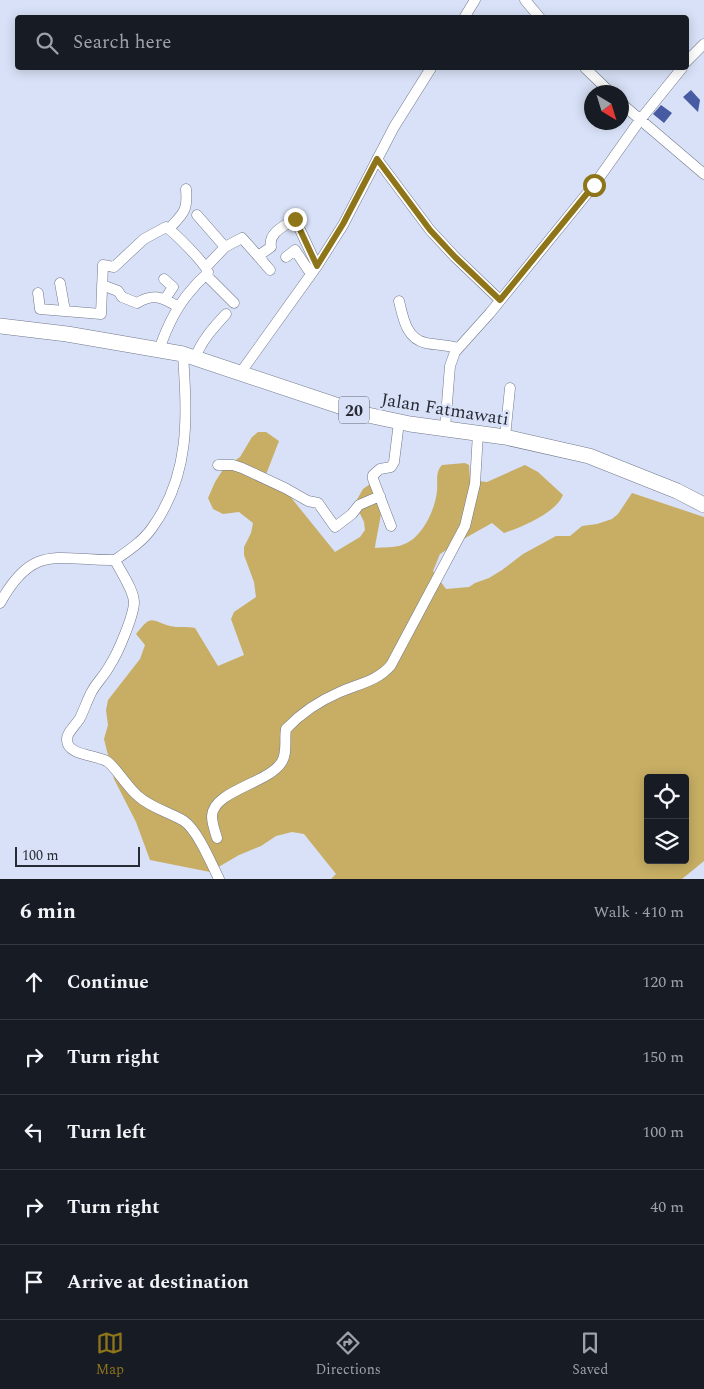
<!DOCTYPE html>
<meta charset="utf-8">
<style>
body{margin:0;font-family:Spectral,serif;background:#20242c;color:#f1f3f6}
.controls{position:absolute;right:15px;bottom:15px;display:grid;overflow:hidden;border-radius:5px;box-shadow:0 2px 12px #0003}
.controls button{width:45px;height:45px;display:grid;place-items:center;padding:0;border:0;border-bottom:1px solid #363941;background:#171b24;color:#f1f3f6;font:25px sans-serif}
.compass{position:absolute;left:584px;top:85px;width:45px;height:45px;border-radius:50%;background:#171b24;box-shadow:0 2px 12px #0003;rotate:142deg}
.scale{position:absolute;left:15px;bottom:12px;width:125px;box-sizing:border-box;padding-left:5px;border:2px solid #282b34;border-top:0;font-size:14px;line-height:18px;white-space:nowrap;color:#282b34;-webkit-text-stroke:4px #d8e1f7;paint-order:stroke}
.stop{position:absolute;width:15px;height:15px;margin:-11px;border:4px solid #8f751a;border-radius:50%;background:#fff}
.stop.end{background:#8f751a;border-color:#fff;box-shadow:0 1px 5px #0008}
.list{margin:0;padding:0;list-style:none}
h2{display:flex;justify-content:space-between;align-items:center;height:65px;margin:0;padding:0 20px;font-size:21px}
h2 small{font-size:16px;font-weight:400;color:#9ea1a6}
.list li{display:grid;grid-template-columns:32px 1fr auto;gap:15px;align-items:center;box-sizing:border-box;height:75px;padding:0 20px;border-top:1px solid #363941}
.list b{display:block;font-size:19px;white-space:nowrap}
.list em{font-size:16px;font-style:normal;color:#9ea1a6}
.icon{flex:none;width:28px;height:28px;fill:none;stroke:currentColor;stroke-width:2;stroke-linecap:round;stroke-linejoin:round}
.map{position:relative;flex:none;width:704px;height:879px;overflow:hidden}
.search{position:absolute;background:#171b24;box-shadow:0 2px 12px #0003;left:15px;right:15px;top:15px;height:55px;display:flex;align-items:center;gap:12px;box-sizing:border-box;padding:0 18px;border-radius:5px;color:#9ea1a6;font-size:19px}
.sheet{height:440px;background:#171b24}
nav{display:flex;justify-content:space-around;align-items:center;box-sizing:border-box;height:70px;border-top:1px solid #363941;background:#171b24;font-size:14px;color:#9ea1a6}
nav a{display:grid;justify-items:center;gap:2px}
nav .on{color:#8f751a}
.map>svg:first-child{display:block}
.green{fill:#c7ae64;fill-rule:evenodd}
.building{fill:#475ba2}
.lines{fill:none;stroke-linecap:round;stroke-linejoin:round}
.minor-casing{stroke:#71788b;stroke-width:11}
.highway-casing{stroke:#71788b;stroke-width:16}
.minor{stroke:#fff;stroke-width:10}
.highway{stroke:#fff;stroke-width:15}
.route{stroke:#8f751a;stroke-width:6}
.labels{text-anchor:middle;stroke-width:5;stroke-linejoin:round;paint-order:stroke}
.shield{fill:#d8e1f7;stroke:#5d626e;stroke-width:1}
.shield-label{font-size:16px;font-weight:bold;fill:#282b34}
.street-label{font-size:18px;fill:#282b34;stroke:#d8e1f7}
</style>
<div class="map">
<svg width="704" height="879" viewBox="0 0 704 879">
<rect width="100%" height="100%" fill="#d8e1f7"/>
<path class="green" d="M258 432H266L279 441 265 477 289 495 335 552 360 537 365 530 364 522 355 503 363 489 370 484C373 488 379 492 381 496 385 503 376 537 375 548 383 547 394 548 402 545 422 539 435 510 437 491 438 482 435 472 442 465L465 463 469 465 470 480 487 482 525 465 538 472 563 495C556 513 522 527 504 533L492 523 467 537 440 554 433 571 446 589 469 587 475 583 489 578 502 570 523 554 556 536H570L582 526 597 524 612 519 618 514 632 493 704 517V861L682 879H331L336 874 304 834 292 832 276 836 261 846 239 855 210 872 150 860 136 822 114 779 104 739 108 725 106 710 108 700 140 659 145 645 136 634C152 614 150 620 170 626 178 628 187 626 195 628L218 666 244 655 231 619 234 612 256 597 254 582 244 555V547L251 533 253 523 239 512 223 514 213 509 208 498 215 482 224 468 240 457 252 437ZM648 778H685V860H648Z"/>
<path class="building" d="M691 90 700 100 698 112 683 97Z
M661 105 672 113 664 123 653 114Z"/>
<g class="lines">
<defs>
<path id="minor" d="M525 0 540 18
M464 18 475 0
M686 62 704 44
M585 68 610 92
M622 104 704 174
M377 159 430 230 455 257 500 300
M197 215 225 247
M169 229C183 213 188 212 186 189
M258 256 270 270
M286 257 295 250 311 274
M206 267 225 247 242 238 258 256 271 247C268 232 285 226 295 219L317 266
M206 275 234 303
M164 279 173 287 165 299
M60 283 65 311
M102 285 118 291 122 297 137 303C153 293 163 297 178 307
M38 293 40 309 101 314 103 265 114 267 144 239 166 227C175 233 204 262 208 272 204 278 198 281 194 287 177 305 167 326 159 350
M399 301C403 317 406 339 426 343 437 345 447 345 458 348
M195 358C202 340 213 328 226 314
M241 372 317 266 343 225 394 127 431 68
M445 428 450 366 455 352 490 313 594 185 640 120 682 68
M505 437 510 388
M218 465H233L242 468 285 488 308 501 318 503 335 527 352 514 359 505 380 496
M391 526 373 479V475L380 469 391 467 394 462 399 422
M115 560C121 573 133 588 134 602 134 615 118 653 110 665 105 675 96 683 91 693 87 701 84 710 80 718 77 724 66 733 67 740 67 756 99 755 108 762 117 769 127 787 138 796 151 808 169 812 184 821 198 831 211 863 219 879
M0 603C34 542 57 561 115 560 128 551 143 541 152 528 191 474 187 417 183 354
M217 838C215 831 212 824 212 816 213 791 268 783 281 763 288 754 284 739 286 729 302 712 319 701 340 692 358 684 378 681 391 665L465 526 475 484 478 433"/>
<path id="highway" d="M0 326 67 334 183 354 363 414 410 424 505 437 589 456 677 491 704 505"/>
</defs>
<use href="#minor" class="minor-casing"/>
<use href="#highway" class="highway-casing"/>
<use href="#minor" class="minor"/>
<use href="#highway" class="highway"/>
</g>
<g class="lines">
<path class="route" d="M295 219 317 266 343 224 377 159 430 230 455 257 500 300 594 185"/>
</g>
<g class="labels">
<rect class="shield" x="339" y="396.5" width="30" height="27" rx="4"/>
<g class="shield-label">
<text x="354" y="416">20</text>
</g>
<g class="street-label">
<text transform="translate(445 409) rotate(9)" y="6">Jalan Fatmawati</text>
</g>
</g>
</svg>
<div class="controls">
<button><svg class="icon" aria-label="locate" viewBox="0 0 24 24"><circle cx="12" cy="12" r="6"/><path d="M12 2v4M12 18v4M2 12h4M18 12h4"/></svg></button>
<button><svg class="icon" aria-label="layers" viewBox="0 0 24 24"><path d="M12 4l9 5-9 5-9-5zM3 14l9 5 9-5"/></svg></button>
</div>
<svg class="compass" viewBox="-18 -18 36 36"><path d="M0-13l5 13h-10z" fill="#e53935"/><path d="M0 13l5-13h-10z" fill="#9ea1a6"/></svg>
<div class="scale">100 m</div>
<div class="stop" style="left:594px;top:185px"></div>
<div class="stop end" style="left:295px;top:219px"></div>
<div class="search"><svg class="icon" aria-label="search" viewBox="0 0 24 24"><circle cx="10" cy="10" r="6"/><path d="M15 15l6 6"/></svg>Search here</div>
</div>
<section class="sheet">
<h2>6 min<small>Walk · 410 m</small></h2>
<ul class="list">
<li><svg class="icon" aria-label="ahead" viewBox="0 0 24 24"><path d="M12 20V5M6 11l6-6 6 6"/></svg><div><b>Continue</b></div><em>120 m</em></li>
<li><svg class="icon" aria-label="right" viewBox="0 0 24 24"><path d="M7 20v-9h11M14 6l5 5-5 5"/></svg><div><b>Turn right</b></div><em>150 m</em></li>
<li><svg class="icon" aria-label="left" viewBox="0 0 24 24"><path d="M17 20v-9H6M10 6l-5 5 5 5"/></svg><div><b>Turn left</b></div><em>100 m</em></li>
<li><svg class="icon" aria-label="right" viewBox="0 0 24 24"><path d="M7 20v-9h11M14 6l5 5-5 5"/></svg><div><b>Turn right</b></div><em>40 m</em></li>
<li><svg class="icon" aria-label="arrive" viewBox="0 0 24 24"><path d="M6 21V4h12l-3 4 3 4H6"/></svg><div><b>Arrive at destination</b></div></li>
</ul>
</section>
<nav>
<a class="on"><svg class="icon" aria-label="map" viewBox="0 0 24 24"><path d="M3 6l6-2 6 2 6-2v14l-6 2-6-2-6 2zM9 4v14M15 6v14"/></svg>Map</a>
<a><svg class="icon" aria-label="directions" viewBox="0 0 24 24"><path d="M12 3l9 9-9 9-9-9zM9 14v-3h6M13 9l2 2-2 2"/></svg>Directions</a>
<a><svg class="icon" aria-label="saved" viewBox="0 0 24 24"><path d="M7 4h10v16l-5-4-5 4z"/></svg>Saved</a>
</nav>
